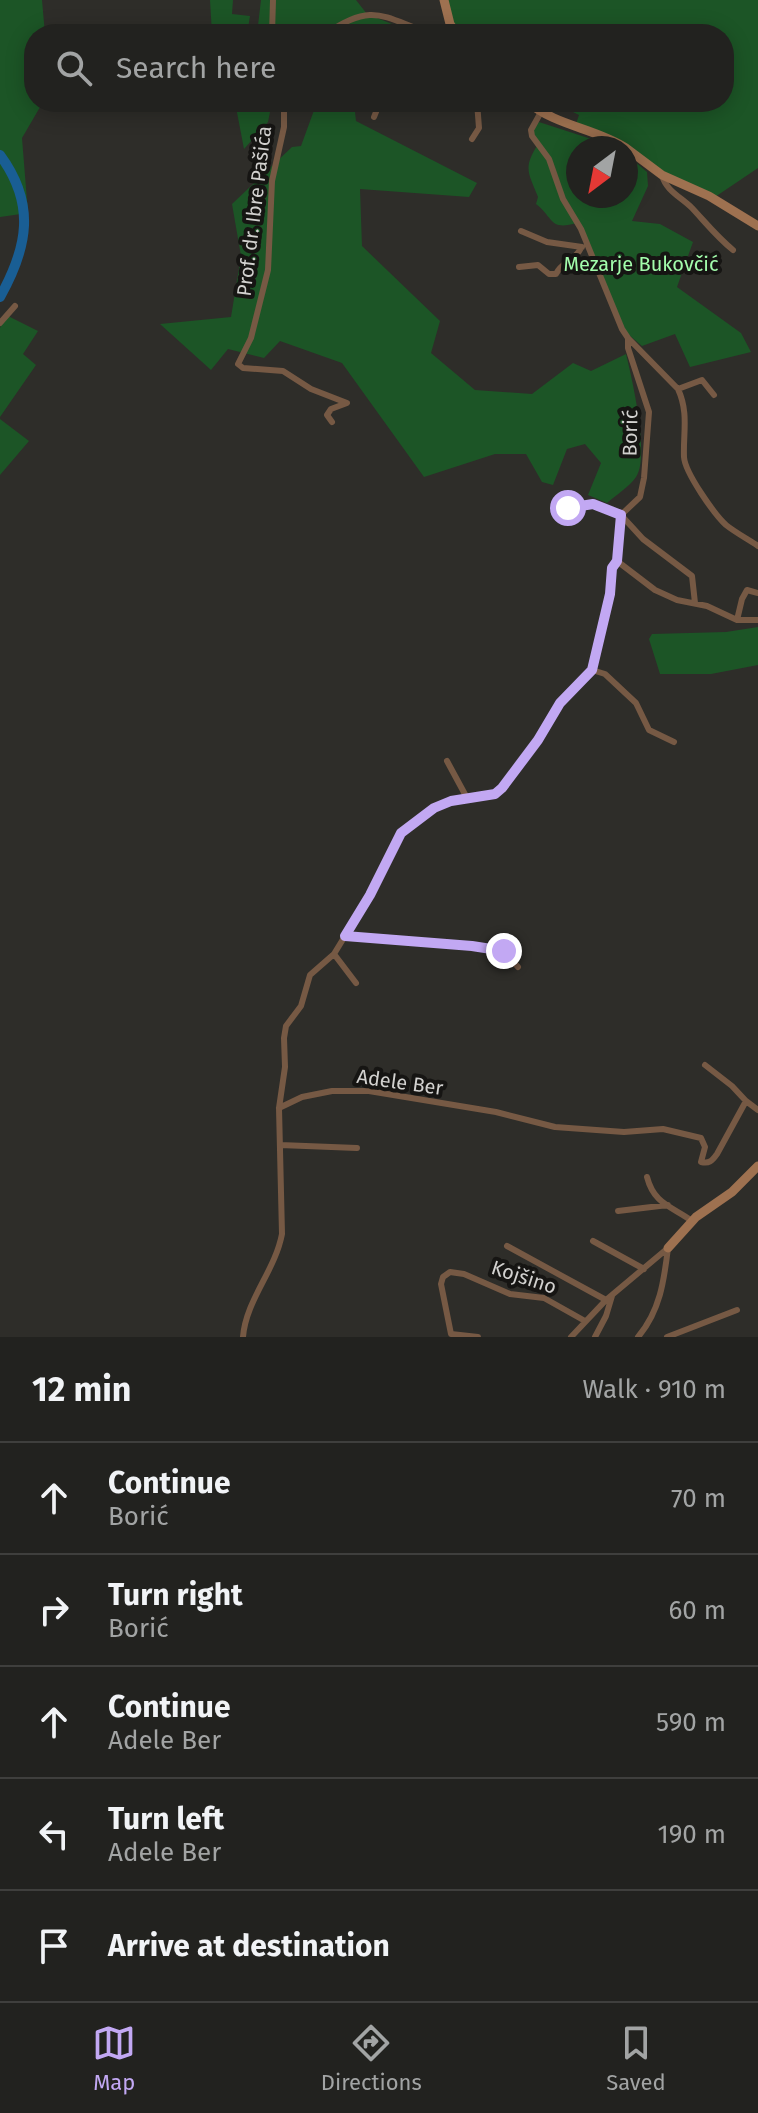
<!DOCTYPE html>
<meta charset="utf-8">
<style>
body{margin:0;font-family:"Fira Sans",sans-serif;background:#2a2a28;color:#f1f3f6}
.compass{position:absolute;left:566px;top:136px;width:72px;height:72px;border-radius:50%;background:#22221f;box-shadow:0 4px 20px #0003;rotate:212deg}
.stop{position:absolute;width:24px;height:24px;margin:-18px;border:6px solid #c2a8f3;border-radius:50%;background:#fff}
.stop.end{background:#c2a8f3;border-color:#fff;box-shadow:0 2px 8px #0008}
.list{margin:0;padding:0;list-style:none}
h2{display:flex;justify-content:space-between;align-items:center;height:104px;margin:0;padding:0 32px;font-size:34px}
h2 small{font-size:26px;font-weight:400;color:#a2a4a4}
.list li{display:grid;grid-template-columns:52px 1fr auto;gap:24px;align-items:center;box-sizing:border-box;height:112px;padding:0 32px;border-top:2px solid #3f3f3d}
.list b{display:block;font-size:30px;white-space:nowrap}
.list p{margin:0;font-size:26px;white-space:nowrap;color:#a2a4a4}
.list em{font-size:26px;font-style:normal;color:#a2a4a4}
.icon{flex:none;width:44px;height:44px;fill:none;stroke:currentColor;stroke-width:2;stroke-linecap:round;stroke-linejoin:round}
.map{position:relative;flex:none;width:758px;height:1337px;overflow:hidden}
.search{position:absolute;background:#22221f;box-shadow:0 4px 20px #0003;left:24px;right:24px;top:24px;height:88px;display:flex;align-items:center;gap:20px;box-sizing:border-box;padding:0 28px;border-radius:32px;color:#a2a4a4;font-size:30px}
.sheet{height:664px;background:#22221f}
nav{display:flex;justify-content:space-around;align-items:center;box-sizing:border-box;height:112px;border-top:2px solid #3f3f3d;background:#22221f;font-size:22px;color:#a2a4a4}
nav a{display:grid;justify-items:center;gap:4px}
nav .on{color:#c2a8f3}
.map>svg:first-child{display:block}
.green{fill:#1c5526}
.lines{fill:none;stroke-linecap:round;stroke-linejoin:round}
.river{stroke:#195e94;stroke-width:10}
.street{stroke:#765944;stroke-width:6}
.secondary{stroke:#9e7150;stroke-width:9}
.route{stroke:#c2a8f3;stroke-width:10}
.labels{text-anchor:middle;stroke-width:8;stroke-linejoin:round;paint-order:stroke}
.street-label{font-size:20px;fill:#d2d1cf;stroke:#161513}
.park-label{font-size:20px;fill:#a3fdac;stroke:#161513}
</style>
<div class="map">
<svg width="758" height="1337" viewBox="0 0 758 1337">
<rect width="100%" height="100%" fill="#2e2d29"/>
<path class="green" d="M0 0H42L45 34H34V102H43L22 138 28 213 0 217Z
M210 0H233L232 14 250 16 247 34H212Z
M261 0H356L367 14 402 28 395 34H257Z
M444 0H758V168L715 197 677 182 626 148 575 127 579 115 553 102H724V34H457Z
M235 102H272L268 122 244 149Z
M317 102H354L356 121 477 183 469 197 360 189 362 246 440 321 431 353 475 390 532 394 573 363 591 371 626 354C632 378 650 457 636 477 629 487 616 495 607 503L588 495 601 463 585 444 567 449 553 485 542 482 526 454H495L424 477 342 363 280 341 264 358 228 349 211 370 160 324 231 317 241 256 232 204 292 147 301 146Z
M539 122 619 148H578V196H626V154L647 172 648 186 632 221 660 224 693 242 677 287 741 333 751 352 690 367 675 334 642 346 622 329 577 223C549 231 554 218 536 204L538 197C528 172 523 168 538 144L532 136 534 126Z
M6 315 38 331 23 354 36 365 0 417V328Z
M0 419 29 441 0 475Z
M758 627V665L711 674H660L649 639 652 634 726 632Z"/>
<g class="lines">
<path class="river" d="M0 155C36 204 28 247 0 297"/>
<path class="street" d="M272 34 273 0
M326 34C374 0 385 19 432 34
M284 102V127L272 181 268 270 251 338 238 364 243 368 283 371 311 389 347 403 331 409 327 415 332 422
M374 117 380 102
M472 139 479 128 477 102
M662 175C666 191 681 197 692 208 706 223 717 237 733 250
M521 231 547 242 582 247
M519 267 538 265 549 274H556C562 261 575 261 581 248
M0 323 15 306
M628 338 678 389C689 413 683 433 684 457 685 473 715 515 726 525 736 533 748 539 758 546
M678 389 702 380 714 395
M568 508 593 504 621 515 643 539 692 576 695 603
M617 561 655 590 677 600 707 606 737 620H758
M737 620 742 599 747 590 758 593
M592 670 605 674 636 703 649 730 674 742
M447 761 467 798
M345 936 472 946 504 951 518 967
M334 954 356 983
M705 1065 732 1086 746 1101
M279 1108 302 1097 332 1091H369L496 1112 555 1127 624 1132 663 1129 701 1138 705 1147 701 1162C709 1164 712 1161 717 1154L746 1101 758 1110
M280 1145 357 1148
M647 1177C654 1204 671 1206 692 1221
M618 1211 668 1205
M593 1241 644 1269
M507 1246 606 1300
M243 1337C246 1300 275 1271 282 1234L279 1108 285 1067 284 1038 286 1026 301 1006 310 975 334 954 370 895 401 833 434 808 451 801 495 794 502 788 538 740 560 703 592 670 610 594 612 568 617 561 621 515 640 497 644 478 649 412 628 348V338L622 329 581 229 563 199 549 159 532 136 531 130 541 112
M478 1337 451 1334 441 1284 443 1277 450 1272 464 1274 510 1294 544 1298 585 1321
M571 1337 606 1300 668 1248
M595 1337 606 1316 612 1296
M638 1337C660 1311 664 1281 668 1248
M667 1337 737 1310"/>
<path class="secondary" d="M444 0 450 24 457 34
M528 102C556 126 595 128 626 148
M626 148 662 175 709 196 758 226
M668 1248 696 1217 732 1192 758 1166"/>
</g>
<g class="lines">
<path class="route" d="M504 951 472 946 345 936 370 895 401 833 434 808 451 801 495 794 502 788 538 740 560 703 592 670 610 594 612 568 617 561 621 515 593 504 568 508"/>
</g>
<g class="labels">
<g class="street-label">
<text transform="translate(254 211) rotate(-83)" y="7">Prof. dr. Ibre Pašića</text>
<text transform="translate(630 433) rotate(-89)" y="7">Borić</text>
<text transform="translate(400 1082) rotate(8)" y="7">Adele Ber</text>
<text transform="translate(524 1277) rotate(18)" y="7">Kojšino</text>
</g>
<g class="park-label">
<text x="641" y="271">Mezarje Bukovčić</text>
</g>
</g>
</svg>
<svg class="compass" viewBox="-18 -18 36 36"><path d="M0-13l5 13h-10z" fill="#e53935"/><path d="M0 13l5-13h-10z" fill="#a2a4a4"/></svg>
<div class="stop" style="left:568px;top:508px"></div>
<div class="stop end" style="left:504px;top:951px"></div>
<div class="search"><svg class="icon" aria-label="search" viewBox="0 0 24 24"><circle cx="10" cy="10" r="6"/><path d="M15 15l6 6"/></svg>Search here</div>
</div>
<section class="sheet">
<h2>12 min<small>Walk · 910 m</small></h2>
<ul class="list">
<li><svg class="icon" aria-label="ahead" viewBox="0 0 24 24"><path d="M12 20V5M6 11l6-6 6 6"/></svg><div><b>Continue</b><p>Borić</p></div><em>70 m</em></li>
<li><svg class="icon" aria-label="right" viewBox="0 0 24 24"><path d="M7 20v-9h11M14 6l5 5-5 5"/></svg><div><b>Turn right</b><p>Borić</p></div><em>60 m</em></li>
<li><svg class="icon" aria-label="ahead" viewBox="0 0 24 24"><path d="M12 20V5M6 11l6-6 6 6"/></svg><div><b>Continue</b><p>Adele Ber</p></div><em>590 m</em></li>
<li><svg class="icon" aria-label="left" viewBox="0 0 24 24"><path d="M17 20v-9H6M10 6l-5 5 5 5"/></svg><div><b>Turn left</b><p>Adele Ber</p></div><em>190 m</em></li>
<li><svg class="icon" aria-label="arrive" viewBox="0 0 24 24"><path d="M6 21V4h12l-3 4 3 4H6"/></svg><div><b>Arrive at destination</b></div></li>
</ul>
</section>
<nav>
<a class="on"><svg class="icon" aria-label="map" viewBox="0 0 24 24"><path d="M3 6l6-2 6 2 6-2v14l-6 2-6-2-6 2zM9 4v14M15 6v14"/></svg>Map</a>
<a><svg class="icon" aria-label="directions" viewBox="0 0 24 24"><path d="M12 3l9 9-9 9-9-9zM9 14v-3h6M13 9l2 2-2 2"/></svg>Directions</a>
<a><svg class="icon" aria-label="saved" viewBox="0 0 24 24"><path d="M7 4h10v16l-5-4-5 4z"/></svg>Saved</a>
</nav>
